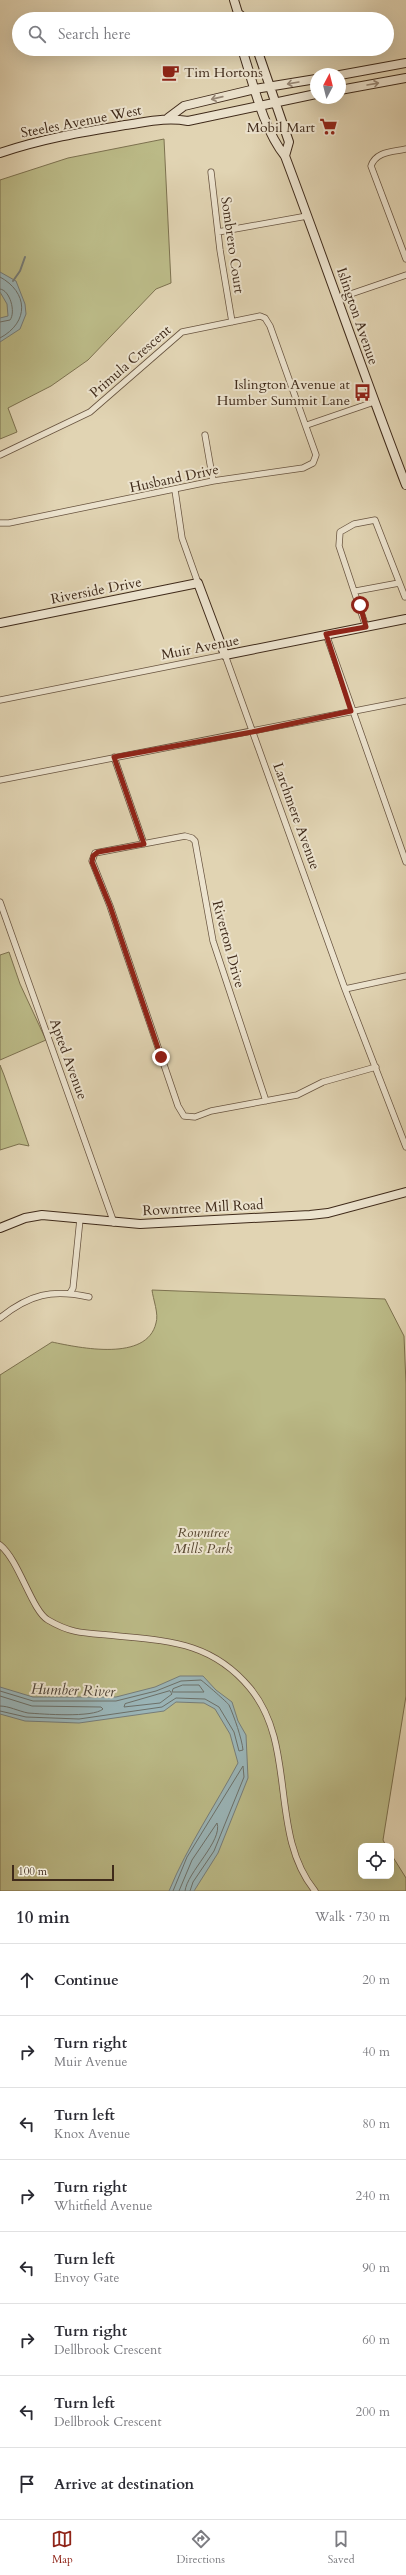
<!DOCTYPE html>
<meta charset="utf-8">
<style>
body{margin:0;font-family:Cardo,serif;background:#f2f2f3;color:#2b2b33}
.controls{position:absolute;right:12px;bottom:12px;display:grid;overflow:hidden;border-radius:8px;box-shadow:0 4px 16px #0002}
.controls button{width:36px;height:36px;display:grid;place-items:center;padding:0;border:0;border-bottom:1px solid #e1e1e2;background:#fff;color:#2b2b33;font:20px sans-serif}
.compass{position:absolute;left:310px;top:68px;width:36px;height:36px;border-radius:50%;background:#fff;box-shadow:0 4px 16px #0002;rotate:7deg}
.scale{position:absolute;left:12px;bottom:10px;width:102px;box-sizing:border-box;padding-left:4px;border:2px solid #3f2a1a;border-top:0;font-size:11px;line-height:14px;white-space:nowrap;color:#3f2a1a;-webkit-text-stroke:3px #ece3ce;paint-order:stroke}
.stop{position:absolute;width:12px;height:12px;margin:-9px;border:3px solid #8f2418;border-radius:50%;background:#fff}
.stop.end{background:#8f2418;border-color:#fff;box-shadow:0 1px 4px #0008}
.list{margin:0;padding:0;list-style:none}
h2{display:flex;justify-content:space-between;align-items:center;height:52px;margin:0;padding:0 16px;font-size:17px}
h2 small{font-size:13px;font-weight:400;color:#7c7c81}
.list li{display:grid;grid-template-columns:26px 1fr auto;gap:12px;align-items:center;box-sizing:border-box;height:72px;padding:0 16px;border-top:1px solid #e1e1e2}
.list b{display:block;font-size:15px;white-space:nowrap}
.list p{margin:0;font-size:13px;white-space:nowrap;color:#7c7c81}
.list em{font-size:13px;font-style:normal;color:#7c7c81}
.icon{flex:none;width:22px;height:22px;fill:none;stroke:currentColor;stroke-width:2;stroke-linecap:round;stroke-linejoin:round}
.map{position:relative;flex:none;width:406px;height:1891px;overflow:hidden}
.search{position:absolute;background:#fff;box-shadow:0 4px 16px #0002;left:12px;right:12px;top:12px;height:44px;display:flex;align-items:center;gap:10px;box-sizing:border-box;padding:0 14px;border-radius:22px;color:#7c7c81;font-size:15px}
.sheet{height:628px;background:#fff}
nav{display:flex;justify-content:space-around;align-items:center;box-sizing:border-box;height:56px;border-top:1px solid #e1e1e2;background:#fff;font-size:11px;color:#7c7c81}
nav a{display:grid;justify-items:center;gap:2px}
nav .on{color:#8f2418}
.map>svg:first-child{display:block}
.green{fill:#bbba87;stroke:#7d7250}
.water{fill:#9ab5b8;stroke:#767d79}
.lines{fill:none;stroke-linecap:round;stroke-linejoin:round}
.shore{stroke:#6c7069;stroke-width:1}
.stream{stroke:#767d79;stroke-width:2}
.street-casing{stroke:#685440;stroke-width:7}
.secondary-casing{stroke:#3f2a1a;stroke-width:10}
.street{stroke:#ece3ce;stroke-width:5.5}
.secondary{stroke:#ece3ce;stroke-width:8}
.oneway{stroke:#968674}
.route{stroke:#8f2418;stroke-width:5}
.labels{text-anchor:middle;stroke-width:4;stroke-linejoin:round;paint-order:stroke}
.poi-label{font-size:14px;fill:#3f2a1a;stroke:#ece3ce;text-anchor:end}
.street-label{font-size:14px;fill:#3f2a1a;stroke:#ece3ce}
.park-label{font-size:14px;font-style:italic;fill:#584730;stroke:#ece3ce}
.water-label{font-size:15px;font-style:italic;fill:#51463a;stroke:#ece3ce}
</style>
<div class="map">
<svg width="406" height="1891" viewBox="0 0 406 1891">
<rect width="100%" height="100%" fill="#e1d4b3"/>
<filter id="stains"><feTurbulence type="fractalNoise" baseFrequency=".005" numOctaves="4"/><feColorMatrix values="0 0 0 0 .2 0 0 0 0 .09 0 0 0 0 .02 0 0 0 .5 -.17"/></filter>
<radialGradient id="worn" r=".72"><stop offset=".6" stop-color="#630" stop-opacity="0"/><stop offset="1" stop-color="#630" stop-opacity=".3"/></radialGradient>
<path class="green" d="M164 139 171 283 156 289 88 360 51 386 8 408 17 432 0 439V180L68 158Z
M9 952 20 984 46 1040 0 1060V955Z
M0 1065 4 1075 29 1146 19 1144 0 1150Z
M152 1290 385 1299 404 1336 406 1384V1696L383 1840 386 1846H361V1876H391V1854L406 1878V1891H0V1375L52 1342C80 1348 147 1362 156 1323 159 1314 153 1299 152 1290Z"/>
<path class="water" d="M0 272 16 281 25 304 26 314 20 329 0 342V318L8 316 7 304 0 292Z
M180 1676H203L216 1690 232 1702 238 1721 246 1735 248 1778 218 1853 194 1891H169C188 1845 215 1806 238 1763L230 1734 215 1709 204 1703 176 1702 164 1711 79 1723 25 1721 0 1714V1687L33 1697H116L155 1687Z"/>
<g class="lines">
<path class="shore" d="M0 277C28 292 30 322 0 338
M0 289C10 290 16 312 10 320L0 322
M183 1685H199L204 1692H172L173 1689Z
M0 1691 33 1701H116L156 1691 181 1681 201 1680C205 1683 228 1703 229 1705 234 1716 242 1739 243 1750L239 1751 234 1732 219 1707 205 1699 176 1698 162 1707 79 1719 26 1717 0 1711
M170 1691 172 1694 160 1703 124 1707 125 1704Z
M0 1696 32 1706 101 1707 103 1709C93 1718 42 1714 28 1713 18 1711 9 1706 0 1706
M173 1891 187 1857 243 1766 244 1777 214 1851 193 1882 190 1891
M179 1891 192 1860 217 1823C223 1841 187 1872 185 1891"/>
<path class="stream" d="M13 281 20 271 25 257"/>
<defs>
<path id="street" d="M406 149C393 152 376 151 371 166L406 259
M211 172 220 250 232 322
M218 232 307 216
M339 298 406 275
M307 425 374 402
M205 435 213 481
M0 455 90 412 182 332 260 316 265 318 270 326 316 455 313 463 303 468 213 481 9 523H0
M175 490 182 538 198 583
M356 591 399 583
M366 627 339 546 340 532 354 524 375 520 405 597
M326 634 406 862
M0 700 225 655 345 989 406 1147
M114 757 144 844
M0 780 406 701
M0 902 114 1223
M345 989 406 976
M266 1101 213 941 195 841 192 838 185 836 95 853 92 861 110 906 178 1106 184 1116 195 1117 211 1111 297 1095 323 1082 376 1067
M70 1293 73 1288 80 1219
M0 1318C30 1294 52 1289 89 1297
M0 1545C19 1560 32 1611 48 1620 70 1633 83 1633 108 1635 165 1641 210 1640 250 1688 298 1746 268 1833 315 1891"/>
<path id="secondary" d="M234 0 238 13 245 19
M242 49C253 82 263 129 285 156 326 265 364 376 406 485
M257 49 289 142 285 156
M340 75 406 63
M340 90 406 78
M168 118 184 106 255 89 316 79
M0 153C41 139 82 132 125 125 147 122 166 117 188 121L316 94
M0 623 198 583 225 655 406 619
M0 1228 25 1218 42 1215 140 1224 310 1215 328 1213 406 1192"/>
</defs>
<use href="#street" class="street-casing"/>
<use href="#secondary" class="secondary-casing"/>
<use href="#street" class="street"/>
<use href="#secondary" class="secondary"/>
</g>
<defs><path id="oneway-shaft" d="M-6 0H5M1.5-3L5.5 0L1.5 3" fill="none" stroke-width="1.6" stroke-linecap="round" stroke-linejoin="round"/></defs>
<g class="oneway">
<use href="#oneway-shaft" transform="translate(293 83) rotate(170)"/>
<use href="#oneway-shaft" transform="translate(373 84) rotate(-10)"/>
<use href="#oneway-shaft" transform="translate(217 98) rotate(167)"/>
</g>
<g class="lines">
<path class="route" d="M161 1057 110 906 92 862 93 856 98 852 144 844 114 757 252 732 351 711 326 634 366 627 360 605"/>
</g>
<defs>
<symbol id="cafe-bare" viewBox="-9 -9 18 18"><path d="M-5.5-4.5H6V0H3Q3 3.5 0 3.5H-2.5Q-5.5 3.5-5.5 0ZM3-3.2v2h1.7v-2ZM-6 4.5H4V6H-6Z" fill="#8f2418" stroke="#ece3ce" stroke-width="2.5" paint-order="stroke"/></symbol>
<symbol id="supermarket-bare" viewBox="-9 -9 18 18"><path d="M-6-5.5h2.5l.6 2H6L4.5 2H-2.5L-4.4-4H-6ZM-1.5 3.2a1.3 1.3 0 1 0 .1 0ZM3 3.2a1.3 1.3 0 1 0 .1 0Z" fill="#8f2418" stroke="#ece3ce" stroke-width="2.5" paint-order="stroke"/></symbol>
<symbol id="bus-bare" viewBox="-9 -9 18 18"><path d="M-5-6H5V4H4V6H2V4H-2V6H-4V4H-5ZM-3.5-4V0h7V-4ZM-3.5 1.2v1.5H-2V1.2ZM2 1.2v1.5H3.5V1.2Z" fill="#8f2418" stroke="#ece3ce" stroke-width="2.5" paint-order="stroke"/></symbol>
</defs>
<g fill-rule="evenodd">
<use href="#cafe-bare" x="158" y="60" width="25" height="25"/>
<use href="#supermarket-bare" x="316" y="114" width="25" height="25"/>
<use href="#bus-bare" x="350" y="380" width="25" height="25"/>
</g>
<g class="labels">
<g class="poi-label">
<text x="184" y="77" text-anchor="start">Tim Hortons</text>
<text x="315" y="132">Mobil Mart</text>
<text x="350" y="389">Islington Avenue at<tspan x="350" dy="16">Humber Summit Lane</tspan></text>
</g>
<g class="street-label">
<text transform="translate(81 121) rotate(-11)" y="5">Steeles Avenue West</text>
<text transform="translate(233 245) rotate(82)" y="5">Sombrero Court</text>
<text transform="translate(358 316) rotate(71)" y="5">Islington Avenue</text>
<text transform="translate(130 361) rotate(-41)" y="5">Primula Crescent</text>
<text transform="translate(174 478) rotate(-12)" y="5">Husband Drive</text>
<text transform="translate(96 590) rotate(-11)" y="5">Riverside Drive</text>
<text transform="translate(200 647) rotate(-11)" y="5">Muir Avenue</text>
<text transform="translate(297 816) rotate(70)" y="5">Larchmere Avenue</text>
<text transform="translate(229 944) rotate(75)" y="5">Riverton Drive</text>
<text transform="translate(69 1059) rotate(70)" y="5">Apted Avenue</text>
<text transform="translate(203 1207) rotate(-3)" y="5">Rowntree Mill Road</text>
</g>
<g class="park-label">
<text x="203" y="1537">Rowntree<tspan x="203" dy="16">Mills Park</tspan></text>
</g>
<g class="water-label">
<text transform="translate(73 1690) rotate(2)" y="5">Humber River</text>
</g>
</g>
<rect width="100%" height="100%" filter="url(#stains)"/>
<rect width="100%" height="100%" fill="url(#worn)"/>
</svg>
<div class="controls">
<button><svg class="icon" aria-label="locate" viewBox="0 0 24 24"><circle cx="12" cy="12" r="6"/><path d="M12 2v4M12 18v4M2 12h4M18 12h4"/></svg></button>
</div>
<svg class="compass" viewBox="-18 -18 36 36"><path d="M0-13l5 13h-10z" fill="#e53935"/><path d="M0 13l5-13h-10z" fill="#7c7c81"/></svg>
<div class="scale">100 m</div>
<div class="stop" style="left:360px;top:605px"></div>
<div class="stop end" style="left:161px;top:1057px"></div>
<div class="search"><svg class="icon" aria-label="search" viewBox="0 0 24 24"><circle cx="10" cy="10" r="6"/><path d="M15 15l6 6"/></svg>Search here</div>
</div>
<section class="sheet">
<h2>10 min<small>Walk · 730 m</small></h2>
<ul class="list">
<li><svg class="icon" aria-label="ahead" viewBox="0 0 24 24"><path d="M12 20V5M6 11l6-6 6 6"/></svg><div><b>Continue</b></div><em>20 m</em></li>
<li><svg class="icon" aria-label="right" viewBox="0 0 24 24"><path d="M7 20v-9h11M14 6l5 5-5 5"/></svg><div><b>Turn right</b><p>Muir Avenue</p></div><em>40 m</em></li>
<li><svg class="icon" aria-label="left" viewBox="0 0 24 24"><path d="M17 20v-9H6M10 6l-5 5 5 5"/></svg><div><b>Turn left</b><p>Knox Avenue</p></div><em>80 m</em></li>
<li><svg class="icon" aria-label="right" viewBox="0 0 24 24"><path d="M7 20v-9h11M14 6l5 5-5 5"/></svg><div><b>Turn right</b><p>Whitfield Avenue</p></div><em>240 m</em></li>
<li><svg class="icon" aria-label="left" viewBox="0 0 24 24"><path d="M17 20v-9H6M10 6l-5 5 5 5"/></svg><div><b>Turn left</b><p>Envoy Gate</p></div><em>90 m</em></li>
<li><svg class="icon" aria-label="right" viewBox="0 0 24 24"><path d="M7 20v-9h11M14 6l5 5-5 5"/></svg><div><b>Turn right</b><p>Dellbrook Crescent</p></div><em>60 m</em></li>
<li><svg class="icon" aria-label="left" viewBox="0 0 24 24"><path d="M17 20v-9H6M10 6l-5 5 5 5"/></svg><div><b>Turn left</b><p>Dellbrook Crescent</p></div><em>200 m</em></li>
<li><svg class="icon" aria-label="arrive" viewBox="0 0 24 24"><path d="M6 21V4h12l-3 4 3 4H6"/></svg><div><b>Arrive at destination</b></div></li>
</ul>
</section>
<nav>
<a class="on"><svg class="icon" aria-label="map" viewBox="0 0 24 24"><path d="M3 6l6-2 6 2 6-2v14l-6 2-6-2-6 2zM9 4v14M15 6v14"/></svg>Map</a>
<a><svg class="icon" aria-label="directions" viewBox="0 0 24 24"><path d="M12 3l9 9-9 9-9-9zM9 14v-3h6M13 9l2 2-2 2"/></svg>Directions</a>
<a><svg class="icon" aria-label="saved" viewBox="0 0 24 24"><path d="M7 4h10v16l-5-4-5 4z"/></svg>Saved</a>
</nav>
